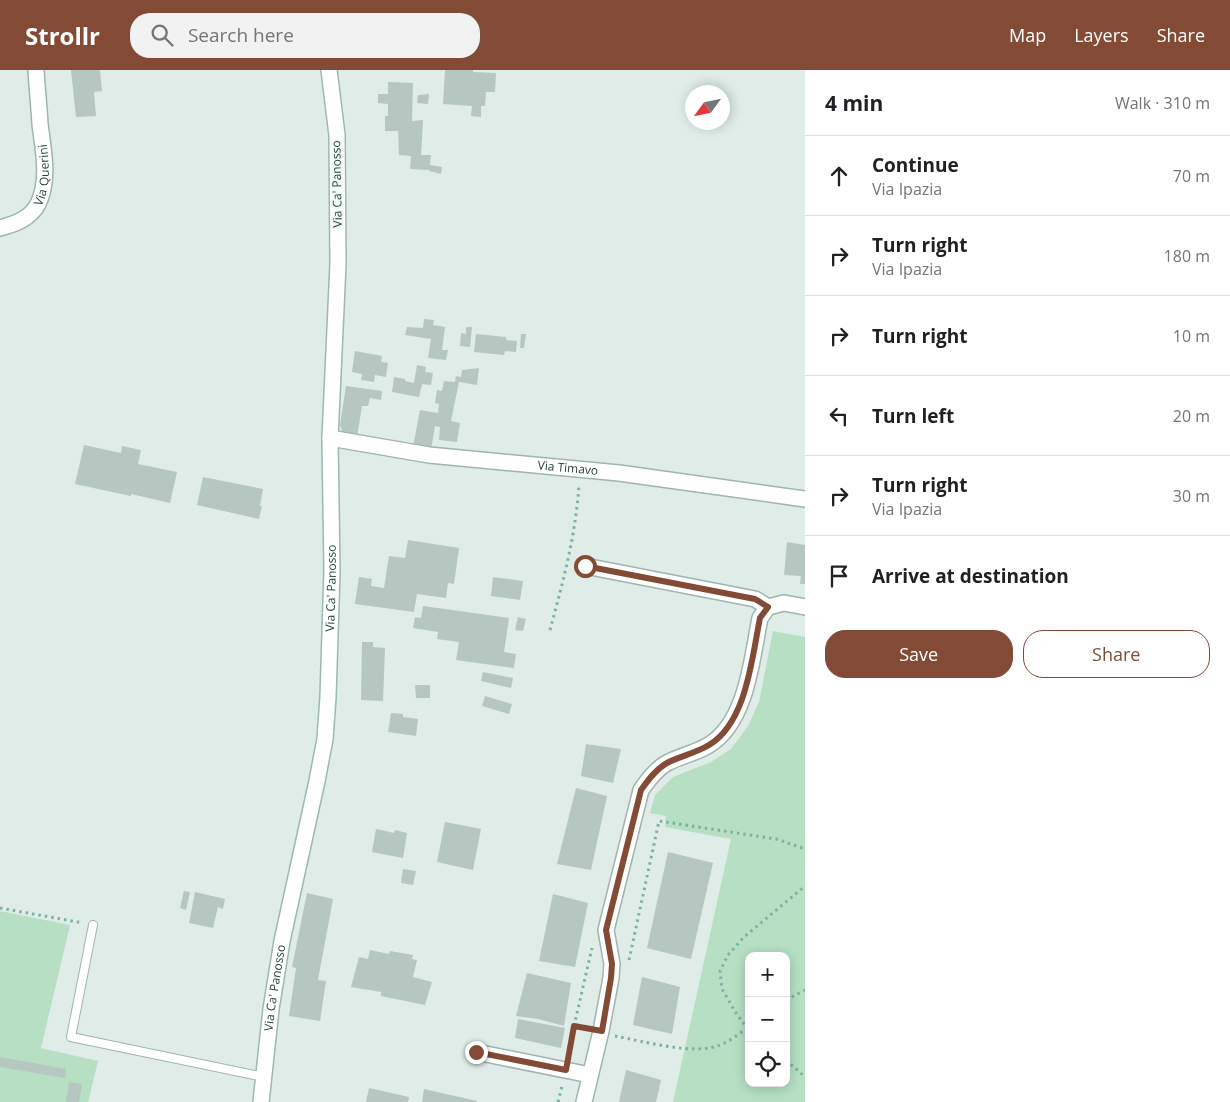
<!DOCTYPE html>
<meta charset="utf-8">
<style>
body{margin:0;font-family:"Open Sans",sans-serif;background:#f2f2f2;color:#202124}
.controls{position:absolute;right:15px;bottom:15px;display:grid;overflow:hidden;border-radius:10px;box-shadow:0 2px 12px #0003}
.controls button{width:45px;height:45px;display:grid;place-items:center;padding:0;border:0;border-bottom:1px solid #e0e0e0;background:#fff;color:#202124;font:25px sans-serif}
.compass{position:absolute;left:685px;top:15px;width:45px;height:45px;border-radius:50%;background:#fff;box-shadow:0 2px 12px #0003;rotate:237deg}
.stop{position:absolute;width:15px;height:15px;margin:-11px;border:4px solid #834b36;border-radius:50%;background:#fff}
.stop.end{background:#834b36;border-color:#fff;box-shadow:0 1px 5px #0008}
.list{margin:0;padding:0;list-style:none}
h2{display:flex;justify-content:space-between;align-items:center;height:65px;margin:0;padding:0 20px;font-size:21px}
h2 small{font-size:16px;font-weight:400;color:#757577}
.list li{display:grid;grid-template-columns:32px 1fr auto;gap:15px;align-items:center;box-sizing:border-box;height:80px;padding:0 20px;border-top:1px solid #e0e0e0}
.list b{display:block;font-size:19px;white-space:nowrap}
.list p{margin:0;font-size:16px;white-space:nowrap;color:#757577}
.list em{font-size:16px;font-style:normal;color:#757577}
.actions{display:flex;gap:10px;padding:15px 20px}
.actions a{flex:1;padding:11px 0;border:1px solid #834b36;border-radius:20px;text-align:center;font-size:18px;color:#834b36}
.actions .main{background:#834b36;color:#fff}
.icon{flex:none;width:28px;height:28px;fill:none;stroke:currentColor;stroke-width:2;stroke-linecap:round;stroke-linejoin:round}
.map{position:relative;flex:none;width:805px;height:1032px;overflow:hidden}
header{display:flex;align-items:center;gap:30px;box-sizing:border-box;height:70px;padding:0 25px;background:#834b36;color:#fff}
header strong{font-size:24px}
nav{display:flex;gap:28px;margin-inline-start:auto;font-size:18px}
.search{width:350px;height:45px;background:#f2f2f2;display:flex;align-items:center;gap:12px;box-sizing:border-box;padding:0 18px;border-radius:20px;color:#757577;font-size:19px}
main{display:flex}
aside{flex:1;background:#fff}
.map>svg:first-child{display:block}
.green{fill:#b6dfc3;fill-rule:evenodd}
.building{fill:#b5c7c0}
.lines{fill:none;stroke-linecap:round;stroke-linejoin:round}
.lane-casing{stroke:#a2b4ae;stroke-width:10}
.street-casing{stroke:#a2b4ae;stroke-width:18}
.secondary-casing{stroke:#9db9b0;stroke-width:18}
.path{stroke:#7db2a3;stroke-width:3;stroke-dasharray:2.5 4;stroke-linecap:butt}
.lane{stroke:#fff;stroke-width:8}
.street{stroke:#fff;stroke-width:15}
.secondary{stroke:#fff;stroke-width:15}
.route{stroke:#834b36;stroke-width:6}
.labels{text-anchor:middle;stroke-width:4;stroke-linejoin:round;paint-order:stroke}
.street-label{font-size:12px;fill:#1f3d36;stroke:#f0f8f4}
</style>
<header>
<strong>Strollr</strong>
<div class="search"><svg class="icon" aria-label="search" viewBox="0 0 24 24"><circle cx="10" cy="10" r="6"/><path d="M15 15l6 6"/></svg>Search here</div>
<nav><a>Map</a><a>Layers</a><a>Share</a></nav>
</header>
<main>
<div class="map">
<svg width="805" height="1032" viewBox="0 0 805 1032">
<rect width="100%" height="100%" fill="#dfece7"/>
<path class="green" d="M773 561 805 567V1032H673L731 769 665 757 666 746 650 743 655 725 673 707 711 692 731 679 748 656 759 632ZM749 886H786V1013H749Z
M0 841 70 855 41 978 98 991 88 1032H0Z"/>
<path class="building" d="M71 0H100L102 21 94 22 96 46 76 47Z
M445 0H473V2L496 3 495 22H486L485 36H481V47L471 46 472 36 443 34Z
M388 12 413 13 412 51 423 50 421 85H431L430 95 442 97 441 104 429 101 430 100 410 99 411 86 399 85 398 61H385V46H388V34L378 33V24H388Z
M429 24 428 34 417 33 418 25Z
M424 249 434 250 433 255 445 257 442 280H448L446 290 428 288 431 269 405 265 407 257 423 258Z
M466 257H472L470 277 460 276 461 263 466 264Z
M476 264 506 267V270L517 271 516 282 505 281 504 285 474 282Z
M521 264H526L524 278H520Z
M355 281 382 286 381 292 388 293 386 307 375 305 374 312 361 310 362 304 352 302Z
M417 295 426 297 425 302 433 303 431 315 422 314 419 327 392 322 394 307 405 309V311L414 313Z
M479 298 477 315 459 312 451 351 460 353 457 372 439 370 440 357 435 356 431 380 413 377 420 340 438 343 439 334 435 333 437 320 442 321 444 311 455 312 456 306 461 307 462 300Z
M346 316 382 321 381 330 370 328 368 336H362L357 367 344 366 340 355Z
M84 375 121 383 122 376 141 380 138 394 177 402 170 433 131 424V426L75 414Z
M203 407 263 419 260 436H262L259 449 197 435Z
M408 470 459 478 454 514 448 513 446 528 417 524 414 542 355 534 359 507 372 509 371 516 384 518 389 486 405 488Z
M787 472 805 475V514H800L801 506 784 505Z
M493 507 523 511 520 530 491 526Z
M423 536 509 548 504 582 516 584 514 598 456 590 459 572 437 569 438 562 413 558 415 547 421 548Z
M518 547 526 549 523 561 515 560Z
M362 572H373V577L385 578 383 631 361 630Z
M483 602 513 608 511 618 481 611Z
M415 615H430V628H416Z
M485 626 512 634 509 644 482 636Z
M391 643 403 644V647L418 649 416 666 388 662Z
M586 674 621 679 613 713 581 706Z
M576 718 607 726 591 800 557 794Z
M445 752 481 759 473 800 437 792Z
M376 759 394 763 395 760 407 763 403 788 372 782Z
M668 782 713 793 691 889 647 878Z
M403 799 416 801 413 815 401 813Z
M184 821 190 822 186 840 180 838Z
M195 822 225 829 223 839 218 837 213 858 189 853Z
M307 823 333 829 318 910 326 911 320 951 289 946 296 898 292 897Z
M553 824 588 833 575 897 539 891Z
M370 880 389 884 390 881 413 885 412 889 417 890 413 907 432 912 425 935 381 926V922L351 917 359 887 368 889Z
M527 903 571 913 564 956 538 949 516 946Z
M642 907 680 917 672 964 633 955Z
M518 949 565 958 561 978 515 968Z
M0 987 66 999 65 1008 0 997Z
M626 1000 661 1010 656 1032H619Z
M69 1012 82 1014 79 1032H66Z
M369 1018 409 1027 408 1032H366Z
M424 1019 477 1031V1032H422Z"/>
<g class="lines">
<defs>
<path id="lane" d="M93 855 71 967 264 1007"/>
<g id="street">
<path id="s1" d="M0 158C15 154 30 149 38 134 50 110 43 79 40 54 39 36 37 18 36 0"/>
<path id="s2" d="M330 368 429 385 619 403 805 429"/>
<path d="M585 496 755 529 768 537"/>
<path d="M476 982 590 1005"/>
<path d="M584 1032 601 961 611 908 612 894 606 860 641 720C648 710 656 699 667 693 680 686 696 683 709 675 747 652 752 588 760 548L768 537 784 533 805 537"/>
</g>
<g id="secondary">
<path id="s3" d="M261 1032 271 939 282 871 317 711 325 669 328 627 332 501 330 368 338 194 337 65 329 0"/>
</g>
</defs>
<use href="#lane" class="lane-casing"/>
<use href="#street" class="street-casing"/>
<use href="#secondary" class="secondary-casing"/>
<path class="path" d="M550 560C563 512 576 464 579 414
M0 838 83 853
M629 890 659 751 776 769 805 779
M786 930 805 920
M574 956 592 878
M615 966C643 971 695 986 720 975 730 971 739 964 747 958L736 943 722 919 720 901 728 885 744 867 805 816
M569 985 574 956 585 958
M786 990 805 1007
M558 1032 562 1016"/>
<use href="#lane" class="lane"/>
<use href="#street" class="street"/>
<use href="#secondary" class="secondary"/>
</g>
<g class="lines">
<path class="route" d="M476 982 566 1000 574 956 602 961 611 908 612 894 606 860 641 720C648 710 656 699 667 693 680 686 696 683 709 675 747 652 752 587 760 548L768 537 755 529 585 496"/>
</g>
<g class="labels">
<g class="street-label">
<text dy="4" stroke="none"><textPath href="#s1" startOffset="76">Via Querini</textPath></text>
<text transform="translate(337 114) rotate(-91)" y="4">Via Ca' Panosso</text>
<text dy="4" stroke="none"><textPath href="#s2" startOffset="240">Via Timavo</textPath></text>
<text dy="4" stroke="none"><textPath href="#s3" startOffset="520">Via Ca' Panosso</textPath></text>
<text dy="4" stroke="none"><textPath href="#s3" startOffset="115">Via Ca' Panosso</textPath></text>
</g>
</g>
</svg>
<div class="controls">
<button>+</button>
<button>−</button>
<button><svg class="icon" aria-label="locate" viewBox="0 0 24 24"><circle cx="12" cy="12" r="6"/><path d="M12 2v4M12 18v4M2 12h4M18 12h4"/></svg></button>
</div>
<svg class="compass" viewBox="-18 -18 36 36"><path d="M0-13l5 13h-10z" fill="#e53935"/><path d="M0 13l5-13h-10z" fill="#757577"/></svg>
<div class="stop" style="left:585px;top:496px"></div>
<div class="stop end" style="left:476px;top:982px"></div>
</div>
<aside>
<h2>4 min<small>Walk · 310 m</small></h2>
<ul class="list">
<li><svg class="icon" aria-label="ahead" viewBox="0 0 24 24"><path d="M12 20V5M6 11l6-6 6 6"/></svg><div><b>Continue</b><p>Via Ipazia</p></div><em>70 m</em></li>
<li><svg class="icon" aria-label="right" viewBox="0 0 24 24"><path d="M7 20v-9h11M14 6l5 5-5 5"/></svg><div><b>Turn right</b><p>Via Ipazia</p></div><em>180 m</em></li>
<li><svg class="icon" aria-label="right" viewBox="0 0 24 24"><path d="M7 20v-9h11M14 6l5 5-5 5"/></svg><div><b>Turn right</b></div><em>10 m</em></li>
<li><svg class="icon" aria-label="left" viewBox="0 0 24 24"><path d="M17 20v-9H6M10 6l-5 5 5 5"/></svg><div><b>Turn left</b></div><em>20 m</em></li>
<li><svg class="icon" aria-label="right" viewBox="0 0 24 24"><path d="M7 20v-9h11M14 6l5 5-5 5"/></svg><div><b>Turn right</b><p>Via Ipazia</p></div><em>30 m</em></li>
<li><svg class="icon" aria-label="arrive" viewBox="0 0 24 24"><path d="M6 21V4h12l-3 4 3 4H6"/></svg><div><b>Arrive at destination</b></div></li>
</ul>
<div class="actions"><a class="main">Save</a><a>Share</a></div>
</aside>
</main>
